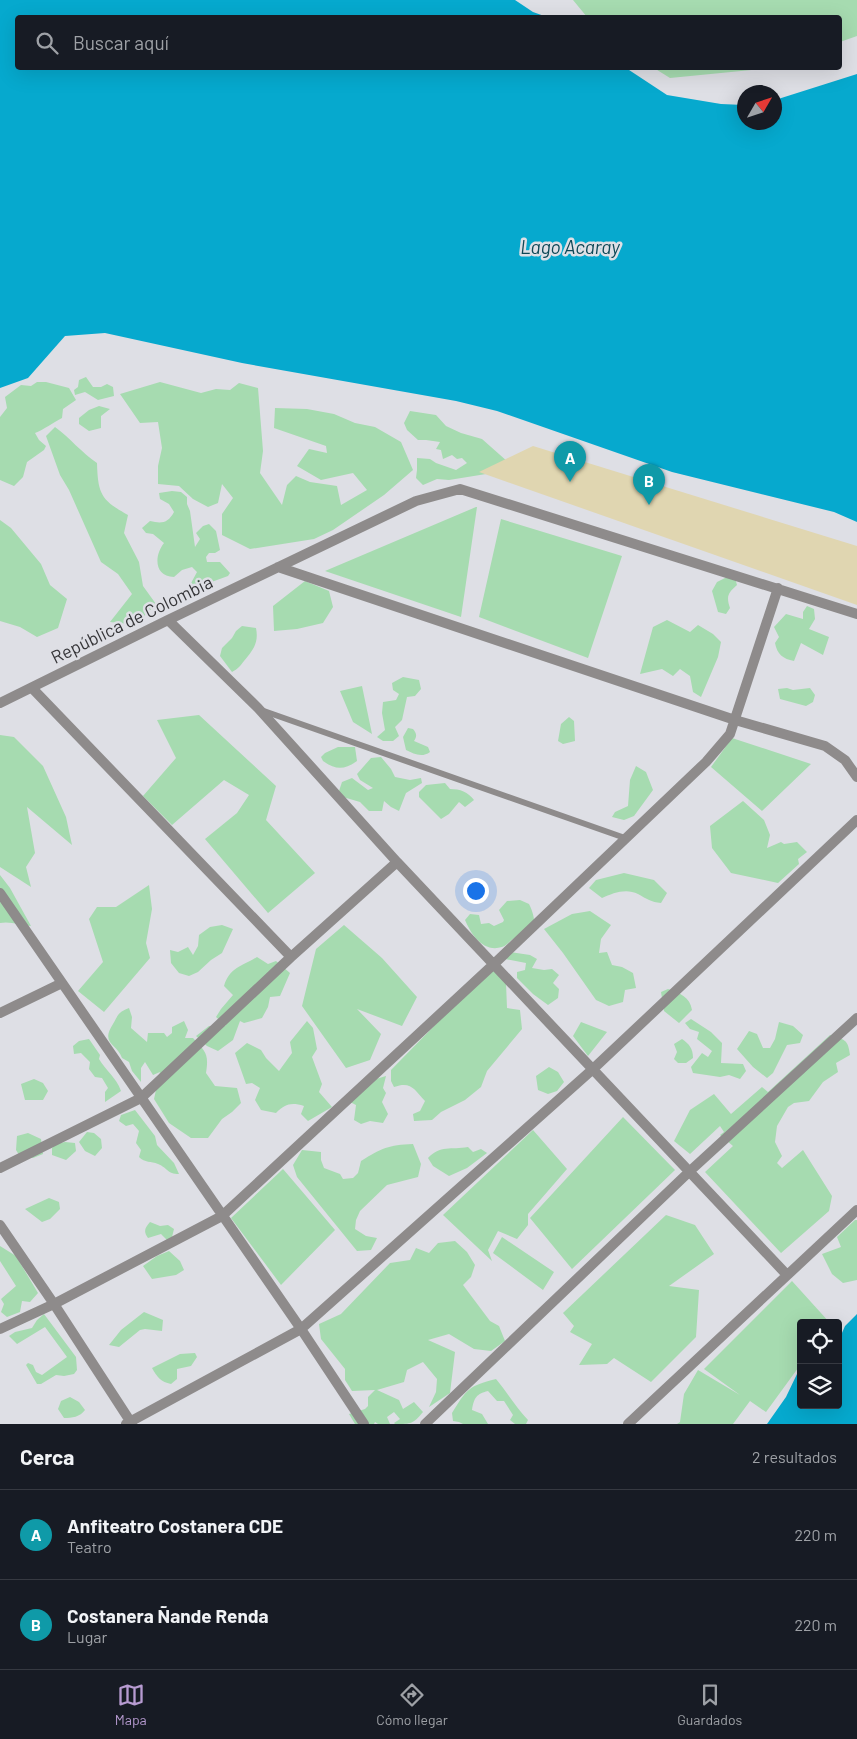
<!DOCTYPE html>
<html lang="es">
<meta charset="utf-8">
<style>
body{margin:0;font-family:Barlow,sans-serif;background:#20242c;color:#f1f3f6}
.controls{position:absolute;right:15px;bottom:15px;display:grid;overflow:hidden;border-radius:5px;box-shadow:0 5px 20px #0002}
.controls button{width:45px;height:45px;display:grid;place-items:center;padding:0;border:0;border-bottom:1px solid #363941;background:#171b24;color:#f1f3f6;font:25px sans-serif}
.compass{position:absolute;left:737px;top:85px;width:45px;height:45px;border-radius:50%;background:#171b24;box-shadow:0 5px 20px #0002;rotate:51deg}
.you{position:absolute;left:475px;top:890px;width:18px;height:18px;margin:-12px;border:4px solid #fff;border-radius:50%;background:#1a73e8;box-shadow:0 0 0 8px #1a73e833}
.badge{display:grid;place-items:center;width:32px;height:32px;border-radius:50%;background:#b79bd1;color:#fff;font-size:16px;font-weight:700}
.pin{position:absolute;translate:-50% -41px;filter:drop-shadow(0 1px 2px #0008)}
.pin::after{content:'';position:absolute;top:26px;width:18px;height:15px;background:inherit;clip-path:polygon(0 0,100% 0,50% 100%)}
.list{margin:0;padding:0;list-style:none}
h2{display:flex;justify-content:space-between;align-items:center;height:65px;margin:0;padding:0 20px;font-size:21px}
h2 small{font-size:16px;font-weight:400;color:#9ea1a6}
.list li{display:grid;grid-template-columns:32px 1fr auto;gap:15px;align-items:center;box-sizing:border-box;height:90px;padding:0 20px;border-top:1px solid #363941}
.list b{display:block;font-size:19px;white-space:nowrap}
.list p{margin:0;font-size:16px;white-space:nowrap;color:#9ea1a6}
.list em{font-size:16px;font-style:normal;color:#9ea1a6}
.icon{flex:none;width:28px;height:28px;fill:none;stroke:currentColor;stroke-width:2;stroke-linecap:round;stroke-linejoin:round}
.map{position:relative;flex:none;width:857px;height:1424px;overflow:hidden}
.search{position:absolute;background:#171b24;box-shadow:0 5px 20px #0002;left:15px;right:15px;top:15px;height:55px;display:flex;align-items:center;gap:12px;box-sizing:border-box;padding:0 18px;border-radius:5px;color:#9ea1a6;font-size:19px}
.sheet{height:245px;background:#171b24}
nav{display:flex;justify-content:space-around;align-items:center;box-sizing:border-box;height:70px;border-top:1px solid #363941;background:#171b24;font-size:14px;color:#9ea1a6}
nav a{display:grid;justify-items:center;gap:2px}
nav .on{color:#b79bd1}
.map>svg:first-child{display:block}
.green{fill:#a6dbb0}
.sand{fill:#e0d6b1}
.water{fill:#06a9ce}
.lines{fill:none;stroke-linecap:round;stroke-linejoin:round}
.lane{stroke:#8e8b8b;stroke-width:6}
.street{stroke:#8e8b8b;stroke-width:10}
.labels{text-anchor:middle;stroke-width:5;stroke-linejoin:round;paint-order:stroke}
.street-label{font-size:18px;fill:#363639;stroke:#dedfe5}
.water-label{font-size:19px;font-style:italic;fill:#0d4756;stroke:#dedfe5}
</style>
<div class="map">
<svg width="857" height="1424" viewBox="0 0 857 1424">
<rect width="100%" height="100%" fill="#dedfe5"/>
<path class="green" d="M573 0H857V36L840 42V18L587 17Z
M654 68H771L670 78Z
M86 377 93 387H101L107 384 113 387 114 396 98 400 85 392 75 395 74 390 78 387 79 380Z
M37 382H46L69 388 76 400 63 409 62 418C52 423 45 429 35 433L39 440 46 446 44 450 27 462 23 477 14 486 0 480V417L7 408 5 397 21 385 31 386Z
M160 382 201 393 216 389 230 390 239 383 258 388 263 451 260 473 282 505 287 485 296 476 310 482 337 486 341 505 367 490 353 473 321 480 297 466 309 449 327 453 326 446 274 428 275 408 307 409 334 414 355 423 375 427 401 442 413 470 384 495 333 530 314 539 250 549 222 535V514L233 498 222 484 218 503 208 507 193 499 179 486 158 484V466L162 448 158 422 140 423 120 394Z
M99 406 110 409 101 416V428L89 431 79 424V418L89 410Z
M410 411 436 415 446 426 461 433 482 439 508 462 486 474 449 480 437 479 423 485 416 478 417 470V458L430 459 436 463 456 470 467 463 462 458 457 459 452 455 443 459 441 450 436 449 440 442 426 440H418L407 430 404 423Z
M55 427C70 438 82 453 97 463 98 494 101 500 128 515L124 533 139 562 143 586 156 604C139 622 136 626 110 622L132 594 118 574 101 562 69 490 60 475 46 436Z
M172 491 181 492 187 497V504L190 511 195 547 200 539 196 533 203 526 209 524 216 531 220 550 215 553H209L206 557 207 562H220L230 573 228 576 195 588 190 585 197 572 192 567 182 570 174 577C154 576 154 556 164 543L153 534 146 533 142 528 150 521C162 524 168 523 174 512L169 504 160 499 159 493Z
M477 507 461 617 325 571 476 507Z
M501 519 622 556 588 658 479 617Z
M0 520 11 528 41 564 50 585 67 599 58 628 37 637 20 627 0 621Z
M729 576 735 578 737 585C728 593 726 596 730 608L726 614 718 612 712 591 717 582Z
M305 581 329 591 333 607 323 623 297 629 274 631 273 606Z
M807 606 814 609 815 619 809 629 829 637 823 655 801 643 794 661C783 659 777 654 775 643L779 637 774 627 786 614 803 619V612Z
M667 620 690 632 698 625 713 634 721 642 718 657 701 697 693 692 690 676 680 669 673 676 662 669 640 674 653 627Z
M242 626 256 628C259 643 253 650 244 661 240 666 238 669 232 672L220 656 222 648 232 638 236 631Z
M403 677 419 680 421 689 415 696 407 697 402 720 395 727 399 736 393 741H383L377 737 385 730 382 713 383 702 396 700 399 694 393 690 392 683Z
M362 686 372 734 353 722 340 691Z
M787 688 793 690 810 688 815 695 813 702 806 706 780 699 778 689Z
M199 715 276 786 266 820 315 873 268 913 205 839 237 813 249 795 224 780 172 825 143 796 176 758 157 720Z
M569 717 574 721 575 741 563 744 558 741 561 724Z
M408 728 413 729C417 734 417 736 414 741L428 747 430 752C422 758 414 754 406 750L403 737Z
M0 735 14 737 43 766 66 817 72 845 27 807 35 853 26 867 31 887 0 867Z
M732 738 811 764 762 811 711 767Z
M338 747H355L357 761C345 770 335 770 323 761L321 757 325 753Z
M381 757 391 769 395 777 410 780 421 778 422 783 406 793 399 811 391 807 384 801 382 811H369L360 802 343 797 339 791 342 782 352 778 368 790 373 788 360 780 357 774 371 758Z
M636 766 646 772 653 790 634 816 624 820 612 817 615 812 628 806 630 780Z
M445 783 450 789C460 789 468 792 474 800L465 807 459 802 449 814 441 819 419 797V792L426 785Z
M743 801 764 820 770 835 767 848 781 842 784 844 797 842 807 852 798 859 799 864 778 883 731 873 712 848 710 826Z
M624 873 654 880 667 893 661 903C651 902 647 899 638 894 626 888 613 893 602 898L589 888 596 880Z
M0 875 10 888 31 926C20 925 10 921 0 923Z
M149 885 152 909 146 943 150 958 104 1012 78 991 103 962 89 919 97 907H116Z
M520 900 529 904C534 914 535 921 534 932 528 934 520 935 515 938 510 940 508 945 502 947 483 953 471 934 465 920L470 914 479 915 481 924 489 923 494 926 503 922 504 920 499 910 507 901Z
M590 911 611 925 601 939 599 953 607 952 612 965 622 967 633 973 636 988 625 990 623 1002 609 1006 596 1000 563 953 544 929 572 914Z
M222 925 233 929 222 953 211 960 198 972 189 976 179 973 171 963 170 950 178 952 188 947 193 955 198 946 199 935 210 927Z
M344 925 382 958 417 997 402 1026 357 1009 381 1034 370 1060 346 1068 302 1006 316 949Z
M510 952 530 955 537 959 532 968 544 970 552 969 559 975 553 983 559 989 558 998 548 1005 533 994 517 978V972L525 970 526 963 505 959Z
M257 957 268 964 276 961 290 973 280 996 270 997 268 1007 262 1018 244 1023 240 1021 233 1040 218 1051 207 1046 196 1036 209 1026H226L216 1017 221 1009 233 995 224 986C230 967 241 967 257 957Z
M494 970 506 983 507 1008 520 1010 522 1029 487 1071 481 1087 465 1100 441 1112 432 1120 414 1121 413 1114 420 1111 425 1101C414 1089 411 1081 394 1087L391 1081V1070L444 1016Z
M668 989C680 993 690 997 692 1010L679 1023 664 1011 661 992Z
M129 1008 132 1017 131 1028 147 1042 148 1033H164L167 1037 172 1033V1027L184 1021 188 1030 185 1038H193C206 1052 209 1054 206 1073L215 1086 237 1088 241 1103 232 1112 222 1119 208 1138H191L169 1123 154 1099 160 1072 153 1075 145 1062 141 1068V1082L132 1071 129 1062 122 1058C117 1043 100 1044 113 1024 119 1014 117 1013 129 1008Z
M691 1019 711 1032 722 1043 721 1063 743 1064 746 1071 740 1079 729 1075 720 1077 693 1073 691 1067 702 1053 708 1057 712 1051 697 1039 699 1032 690 1029 685 1023Z
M307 1021 313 1028 317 1049 312 1057 322 1084 319 1092 332 1107 308 1121 301 1114 304 1106C291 1102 285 1104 276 1113L261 1110 255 1100 260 1088 252 1083 246 1084 235 1053 247 1043 261 1050 266 1058 279 1071 292 1053 290 1042Z
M581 1022 607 1032 588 1056 573 1036Z
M779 1022 793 1026 803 1035 800 1043 787 1045 773 1073 767 1078 753 1067 737 1049 749 1031 757 1034 763 1048H770L775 1039Z
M830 1035C845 1040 848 1039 850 1055L836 1063 838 1072 823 1082 809 1101 794 1103 788 1107 777 1126 775 1142 782 1156 777 1163 782 1168 803 1150 832 1196 829 1211 781 1253 705 1172 733 1146 720 1135 724 1132 720 1126 690 1154 674 1141 690 1110 714 1094 731 1114 762 1087 768 1092Z
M89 1039 100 1055 99 1059C106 1071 116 1077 121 1091L105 1102V1092L108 1088 102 1078 95 1077 89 1069 90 1062 81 1053 74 1054 73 1046 79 1041Z
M682 1039C689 1044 693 1048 693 1058L686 1063H678L674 1059 677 1052 674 1044Z
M549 1067 558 1072 564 1082 557 1091 548 1094 538 1090 536 1076Z
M386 1076 383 1088 386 1093 382 1102 388 1114 383 1123 370 1121 361 1124 354 1120 356 1105 350 1102 376 1079Z
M34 1079 43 1083 48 1091 43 1100H25L21 1084Z
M135 1110 155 1136 157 1145 174 1163 179 1174C167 1174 168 1168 158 1164 151 1161 145 1163 139 1157L141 1150 136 1143 139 1131 133 1124 126 1126 119 1121 121 1115Z
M623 1117 675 1170 572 1269 530 1218Z
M533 1130 567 1169 528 1214V1225L517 1239 498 1231 488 1250 492 1261 443 1215Z
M87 1132 94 1133 101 1139 102 1148 95 1156 85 1151 79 1142Z
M28 1133 41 1139 43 1154 33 1158 19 1155 16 1150 17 1136Z
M65 1142 75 1143 76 1151 66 1160 52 1155V1148L56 1144Z
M413 1144 421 1164 418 1177 387 1185 360 1211 356 1220 355 1229 366 1236 377 1238 371 1250 357 1251 297 1177 293 1165 302 1150 321 1152V1160L324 1168 340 1174 343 1179 353 1178 358 1173 361 1161C382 1148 388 1145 413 1144Z
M468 1147 473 1152 481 1149 487 1153 467 1168 449 1176 433 1166 428 1158C440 1145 451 1150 468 1147Z
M283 1169 335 1230 281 1285 231 1218Z
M49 1198 59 1202 60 1209 50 1219 42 1222 25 1209Z
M666 1215 695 1225 714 1254 669 1286 699 1290 696 1337 651 1382 614 1358 607 1364 579 1365 592 1344 570 1332 574 1326 563 1313Z
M855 1220H857V1280L843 1283 832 1274 822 1254 841 1247 837 1237Z
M150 1222 160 1226 168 1225 174 1229 172 1237 167 1240 161 1234 148 1238C143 1231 145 1228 150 1222Z
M502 1237 554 1272 543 1290 493 1253Z
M455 1241 467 1252 475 1265 471 1277 463 1285 490 1321 499 1326 505 1341 491 1351 474 1349 449 1334 428 1340 455 1352 450 1393 429 1407 436 1392 437 1379 423 1362 407 1370 404 1382 377 1390 399 1400 403 1409 414 1402 423 1412C413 1424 412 1424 395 1424L394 1423 400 1419 394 1412 387 1417 390 1424H378L375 1422 374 1424H355L349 1414 365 1409 368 1406V1397L375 1390 352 1391 345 1380V1369L321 1339 319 1324 341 1314 390 1263 410 1260 416 1248 429 1253 438 1243Z
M0 1246 16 1256 38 1293 30 1302 22 1301 20 1312 7 1317 1 1312 4 1304 1 1299 16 1286 0 1261Z
M169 1251 180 1261 184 1270 176 1275 152 1279 143 1266 157 1256Z
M792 1281 830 1323H801V1364L766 1412 750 1401 733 1424H677L680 1422 684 1394 698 1370 740 1395 704 1369Z
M144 1312 163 1320 162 1331 145 1329 140 1330 119 1347 109 1345 121 1330Z
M44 1314 76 1357 77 1370 74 1374 64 1376 56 1375 41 1384H37L26 1365 28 1363 33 1365 36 1372 42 1375 67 1357 45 1327 17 1344 9 1336 15 1332 32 1328 37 1320Z
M195 1353 197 1357 191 1366 177 1369V1379L171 1384C161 1382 157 1377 152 1368L180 1354Z
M496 1379C507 1392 516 1408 528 1420L526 1424H515L510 1420 513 1415 504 1401H497L488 1391C476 1394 474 1398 472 1410L482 1414 488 1424H463L459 1422 453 1421 452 1413C467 1389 468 1386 496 1379Z
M70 1397 79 1402 85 1410C80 1417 72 1418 64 1418L58 1409 61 1401Z"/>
<path class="sand" d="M533 446 857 546V605L479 472Z"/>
<path class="water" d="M0 0H515L533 12 547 17 18 18V68H626L667 95 721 104 744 105V122H774L775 100 857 74V522L834 512 672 472 497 411 456 401 242 363 105 333 65 336 28 378 0 388Z
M857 1314V1424H767L786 1397 797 1374 801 1371V1405H838V1342L845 1326Z"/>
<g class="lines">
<path class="lane" d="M261 710 625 838"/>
<path class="street" d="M278 567 735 720 825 746 845 760 857 777
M168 620 258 708 397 862 787 1275
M32 688 291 957
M0 703 168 620 416 501 460 489 857 614
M0 893 301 1329 364 1424
M0 1013 62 983
M0 1168 141 1098 291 957 397 862
M0 1225 54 1304 132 1424
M0 1329 54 1304 222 1216 494 964 706 762 730 734 778 588
M126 1424 301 1329 593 1069 857 820
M425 1424 690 1171 857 1018
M628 1424 857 1210"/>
</g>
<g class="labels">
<g class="street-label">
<text transform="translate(132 620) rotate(-26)" y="6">República de Colombia</text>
</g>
<g class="water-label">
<text x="570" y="254">Lago Acaray</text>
</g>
</g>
</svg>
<div class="controls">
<button><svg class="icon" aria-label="locate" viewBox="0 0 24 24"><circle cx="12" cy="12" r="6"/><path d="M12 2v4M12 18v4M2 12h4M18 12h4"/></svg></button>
<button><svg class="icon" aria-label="layers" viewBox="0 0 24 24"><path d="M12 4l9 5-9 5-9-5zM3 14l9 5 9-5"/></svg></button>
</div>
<svg class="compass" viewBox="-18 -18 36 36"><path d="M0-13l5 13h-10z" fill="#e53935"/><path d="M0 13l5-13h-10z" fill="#9ea1a6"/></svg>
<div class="you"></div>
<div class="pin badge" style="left:570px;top:482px;background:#0f9aa8">A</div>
<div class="pin badge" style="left:649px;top:505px;background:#0f9aa8">B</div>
<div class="search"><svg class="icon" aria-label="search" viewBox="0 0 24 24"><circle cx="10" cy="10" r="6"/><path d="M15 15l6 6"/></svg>Buscar aquí</div>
</div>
<section class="sheet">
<h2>Cerca<small>2 resultados</small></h2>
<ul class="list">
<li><span class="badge" style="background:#0f9aa8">A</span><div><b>Anfiteatro Costanera CDE</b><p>Teatro</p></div><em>220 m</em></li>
<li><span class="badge" style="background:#0f9aa8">B</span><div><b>Costanera Ñande Renda</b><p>Lugar</p></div><em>220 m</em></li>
</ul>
</section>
<nav>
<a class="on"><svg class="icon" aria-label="map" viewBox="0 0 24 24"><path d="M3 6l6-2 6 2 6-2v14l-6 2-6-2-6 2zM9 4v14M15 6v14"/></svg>Mapa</a>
<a><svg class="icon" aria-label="directions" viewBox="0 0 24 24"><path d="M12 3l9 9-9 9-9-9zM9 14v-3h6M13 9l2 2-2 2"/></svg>Cómo llegar</a>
<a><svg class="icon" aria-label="saved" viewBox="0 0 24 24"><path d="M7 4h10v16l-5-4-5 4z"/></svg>Guardados</a>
</nav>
